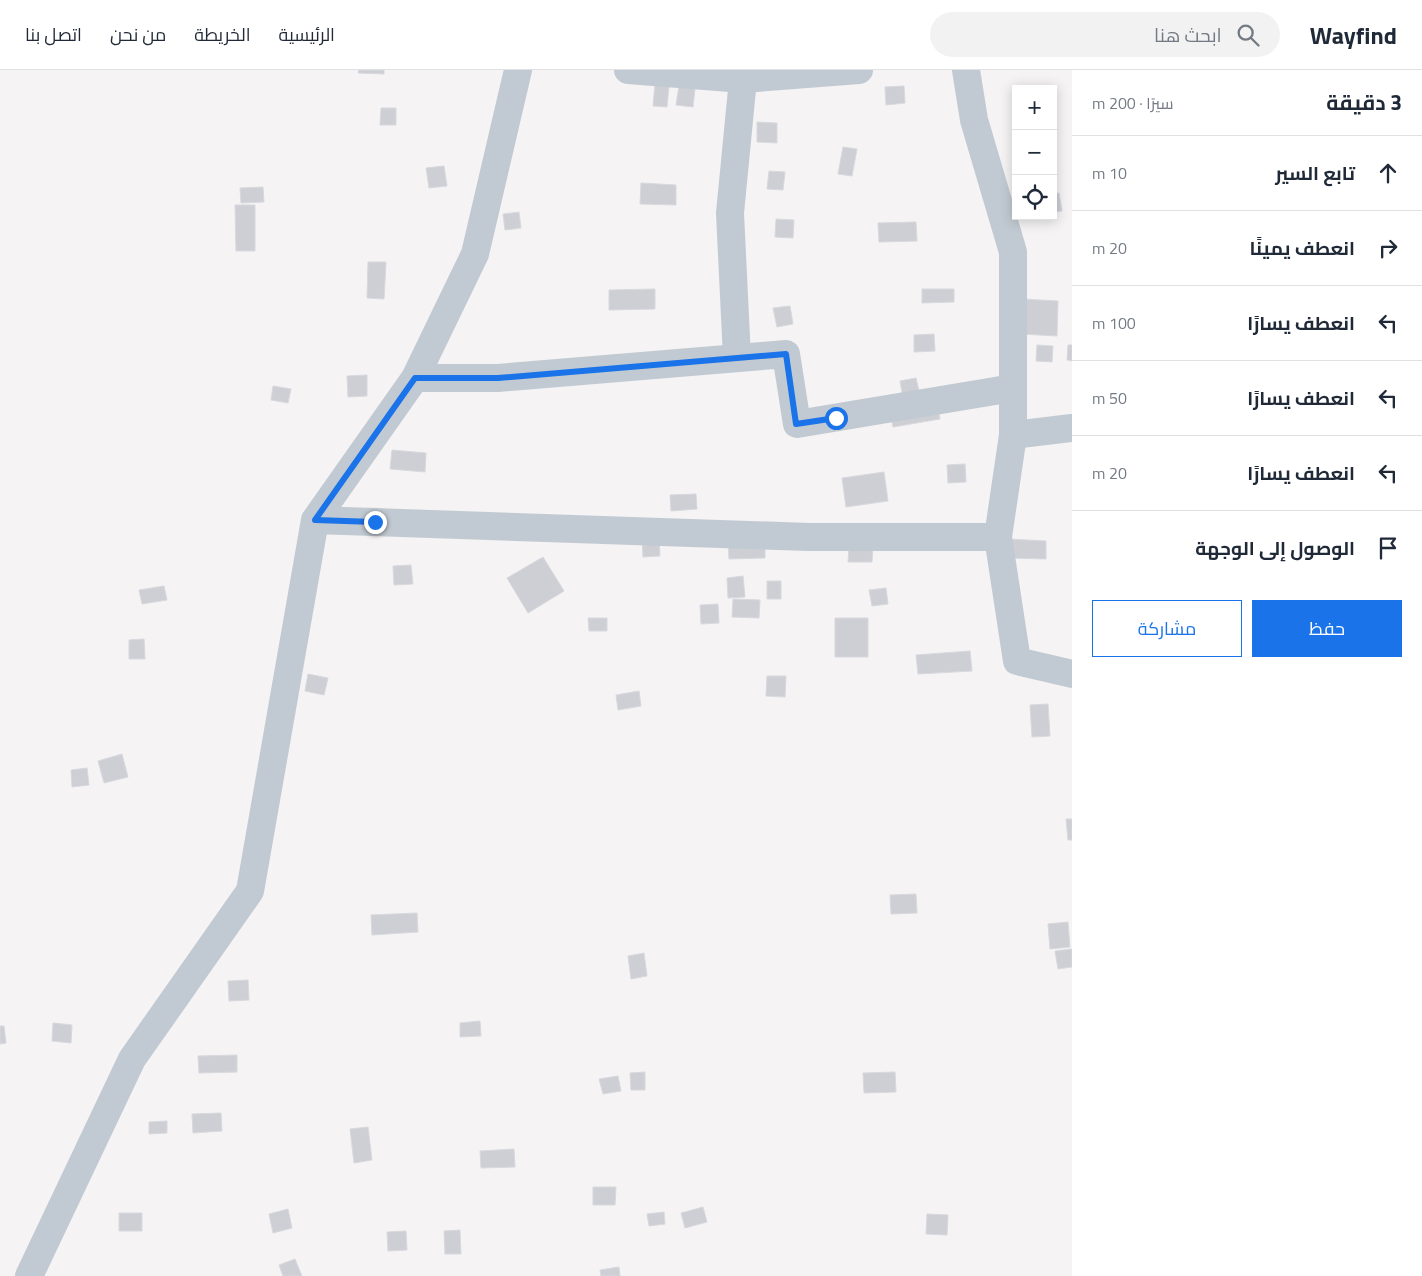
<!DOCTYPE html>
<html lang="ar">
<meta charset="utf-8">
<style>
body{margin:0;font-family:"Titillium Web",Cairo,sans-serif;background:#f2f2f3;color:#1f2937;direction:rtl}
.controls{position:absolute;right:15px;top:15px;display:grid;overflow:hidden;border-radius:0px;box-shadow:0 2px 12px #0003}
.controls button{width:45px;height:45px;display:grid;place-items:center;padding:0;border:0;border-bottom:1px solid #e0e1e3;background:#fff;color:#1f2937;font:25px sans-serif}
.stop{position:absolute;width:15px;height:15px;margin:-11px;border:4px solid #1a73e8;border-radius:50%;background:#fff}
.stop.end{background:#1a73e8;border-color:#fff;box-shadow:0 1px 5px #0008}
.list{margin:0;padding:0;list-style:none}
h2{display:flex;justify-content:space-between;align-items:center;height:65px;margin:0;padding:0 20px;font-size:21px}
h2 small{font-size:16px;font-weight:400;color:#747a83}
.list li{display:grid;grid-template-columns:32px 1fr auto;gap:15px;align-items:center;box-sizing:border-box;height:75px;padding:0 20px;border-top:1px solid #e0e1e3}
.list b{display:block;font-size:19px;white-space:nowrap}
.list em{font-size:16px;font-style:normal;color:#747a83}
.actions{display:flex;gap:10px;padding:15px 20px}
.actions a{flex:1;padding:11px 0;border:1px solid #1a73e8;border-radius:0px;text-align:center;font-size:18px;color:#1a73e8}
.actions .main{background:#1a73e8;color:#fff}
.icon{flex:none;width:28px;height:28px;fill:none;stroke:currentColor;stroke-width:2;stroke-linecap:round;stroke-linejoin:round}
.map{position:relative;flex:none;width:1072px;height:1206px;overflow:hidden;direction:ltr}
header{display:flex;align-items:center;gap:30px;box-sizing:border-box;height:70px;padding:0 25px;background:#fff;border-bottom:1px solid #e0e1e3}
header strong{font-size:24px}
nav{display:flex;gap:28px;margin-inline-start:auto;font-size:18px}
.search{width:350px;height:45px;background:#f2f2f3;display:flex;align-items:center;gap:12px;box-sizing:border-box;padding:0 18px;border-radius:28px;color:#747a83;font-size:19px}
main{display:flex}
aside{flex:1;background:#fff}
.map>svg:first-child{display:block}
.building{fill:#cdcfd5;stroke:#d7d9de}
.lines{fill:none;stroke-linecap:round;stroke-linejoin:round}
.street{stroke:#c1cad2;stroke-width:28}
.route{stroke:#1a73e8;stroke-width:6}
</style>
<header>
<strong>Wayfind</strong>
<div class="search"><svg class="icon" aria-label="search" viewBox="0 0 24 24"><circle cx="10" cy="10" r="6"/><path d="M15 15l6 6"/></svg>ابحث هنا</div>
<nav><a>الرئيسية</a><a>الخريطة</a><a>من نحن</a><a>اتصل بنا</a></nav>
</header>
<main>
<aside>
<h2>3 دقيقة<small>سيرًا · 200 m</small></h2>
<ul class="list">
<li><svg class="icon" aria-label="ahead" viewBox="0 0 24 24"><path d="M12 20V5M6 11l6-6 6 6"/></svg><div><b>تابع السير</b></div><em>10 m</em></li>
<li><svg class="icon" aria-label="right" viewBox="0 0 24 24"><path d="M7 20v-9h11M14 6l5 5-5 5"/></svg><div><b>انعطف يمينًا</b></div><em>20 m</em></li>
<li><svg class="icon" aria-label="left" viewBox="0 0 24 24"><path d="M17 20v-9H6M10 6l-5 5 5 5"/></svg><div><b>انعطف يسارًا</b></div><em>100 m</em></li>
<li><svg class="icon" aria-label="left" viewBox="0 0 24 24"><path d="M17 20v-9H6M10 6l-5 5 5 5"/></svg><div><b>انعطف يسارًا</b></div><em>50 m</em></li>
<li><svg class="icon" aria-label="left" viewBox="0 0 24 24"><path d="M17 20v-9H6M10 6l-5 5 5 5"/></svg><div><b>انعطف يسارًا</b></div><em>20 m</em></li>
<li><svg class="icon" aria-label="arrive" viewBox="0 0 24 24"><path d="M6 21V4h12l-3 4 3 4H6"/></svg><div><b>الوصول إلى الوجهة</b></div></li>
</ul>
<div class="actions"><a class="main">حفظ</a><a>مشاركة</a></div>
</aside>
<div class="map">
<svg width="1072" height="1206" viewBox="0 0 1072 1206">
<rect width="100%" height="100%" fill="#f5f3f3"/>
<path class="building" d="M359 0H384V4L358 3Z
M655 14 669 16 667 37 653 36Z
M679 16 695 19 693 37 676 35Z
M904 16 905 33 886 35 885 17Z
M381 38H396V55H380Z
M757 52 777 53V73L757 72Z
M843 77 857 79 852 106 838 104Z
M444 96 447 116 429 118 426 98Z
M769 101 785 102 783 120 767 119Z
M641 113 676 115V135L640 134Z
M263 117 264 132 241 133 240 118Z
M1059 123 1062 141 1053 142V124Z
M235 135H255V181H236Z
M519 142 521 158 505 160 503 144Z
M776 149 794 150 793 168 775 167Z
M916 152 917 171 879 172 878 153Z
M368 192H386L384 229 367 228Z
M655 219V239L609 240V220Z
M922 219H954V232L922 233Z
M1023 229 1058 231 1057 266 1021 264Z
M790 236 793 254 777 257 773 238Z
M934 264 935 281 914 282V265Z
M1037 275 1053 276 1052 292 1036 291Z
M1068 275H1072V291L1067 290Z
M367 305V326L348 327 347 306Z
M916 308 920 325 903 328 900 311Z
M273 316 291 319 288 333 271 330Z
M937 332 940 349 893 357 890 340Z
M392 380 426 383 425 402 390 399Z
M965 394 966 412 948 413 947 395Z
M884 402 888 431 846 437 842 408Z
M696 424 697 439 671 441 670 425Z
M659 466 660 486 643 487 642 467Z
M1009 469 1046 471V489L1008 488Z
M765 470V488L729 489 728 471Z
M849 476H873L872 492H848Z
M543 487 564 521 528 543 507 508Z
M411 495 413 514 394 515 393 496Z
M743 506 745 527 728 528 727 508Z
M767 511H781V529H767Z
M164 516 167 530 142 534 139 520Z
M886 518 888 534 872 536 869 520Z
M733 529 760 530 759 548 732 547Z
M718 534 719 553 701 554 700 535Z
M588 548H607V561H589Z
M835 548H868V587H835Z
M144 569 145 589H129V570Z
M970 581 972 601 918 604 916 585Z
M308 604 328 608 324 625 305 621Z
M767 606H786L785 627 766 626Z
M639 621 641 636 618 640 616 625Z
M1048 634 1050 666 1032 667 1030 635Z
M122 684 128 707 104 713 98 691Z
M87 698 89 715 72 717 71 700Z
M1066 749H1072V770H1068Z
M916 824 917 843 891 844 890 825Z
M417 843 418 862 372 865 371 845Z
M1068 852 1070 877 1050 879 1048 854Z
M1072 879V897L1058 899 1055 881Z
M644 883 647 906 631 909 628 886Z
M248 910 249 930 229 931 228 911Z
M480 951 481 966 460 967V953Z
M53 953 72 955 71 973 52 971Z
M0 956H4L6 973 0 974Z
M237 985V1002L199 1003 198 986Z
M645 1002V1020H631L630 1003Z
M895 1002 896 1022 864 1023 863 1003Z
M618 1006 621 1021 603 1024 599 1009Z
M221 1043 222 1061 193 1063 192 1044Z
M167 1051V1063L149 1064V1052Z
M368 1057 372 1090 354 1093 350 1059Z
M514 1079 515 1097 481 1098 480 1081Z
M593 1117H616L615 1135H593Z
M703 1137 707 1152 685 1158 681 1143Z
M288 1139 292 1158 273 1163 269 1144Z
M664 1142 665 1154 649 1156 647 1144Z
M119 1143H142V1161H119Z
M927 1144 948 1145 947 1165 926 1164Z
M460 1160 461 1184H445L444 1161Z
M406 1161 407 1180 388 1181 387 1162Z
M295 1189 302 1206H283L279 1195Z
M619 1197 620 1206H601L600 1200Z"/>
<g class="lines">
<path class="street" d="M628 0 743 9 859 0
M966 0 974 50 1013 182V365L998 467 1017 591 1072 604
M737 288 730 143 743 9
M415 308H498L786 284 797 354 1013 318
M1013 365 1072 358
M315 450 809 467H998
M29 1206 132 989 250 821 315 450 415 308 475 184 518 0"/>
</g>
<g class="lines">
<path class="route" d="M375 452 315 450 415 308H498L786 284 796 354 836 348"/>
</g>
</svg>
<div class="controls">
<button>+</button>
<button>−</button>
<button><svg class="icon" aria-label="locate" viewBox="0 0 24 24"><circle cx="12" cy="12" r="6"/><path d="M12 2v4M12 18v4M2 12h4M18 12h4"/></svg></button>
</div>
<div class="stop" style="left:836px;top:348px"></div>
<div class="stop end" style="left:375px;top:452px"></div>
</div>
</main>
